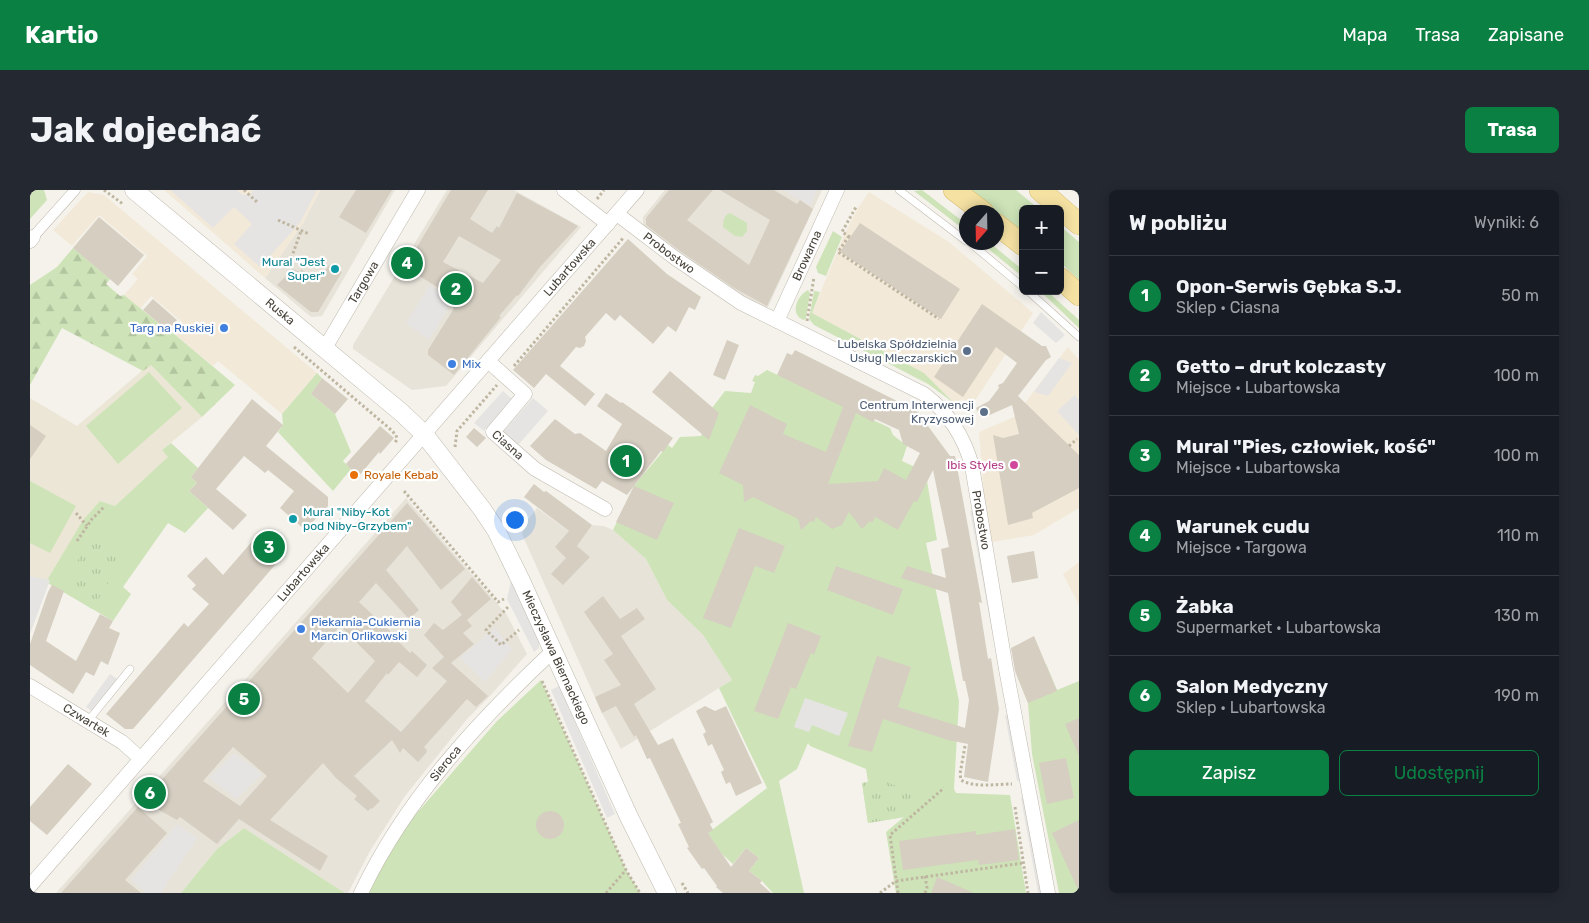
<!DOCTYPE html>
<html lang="pl">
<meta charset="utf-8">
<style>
body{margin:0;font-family:Rubik,sans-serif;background:#242831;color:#f1f3f6}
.controls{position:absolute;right:15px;top:15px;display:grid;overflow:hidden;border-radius:8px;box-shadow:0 2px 12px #0003}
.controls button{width:45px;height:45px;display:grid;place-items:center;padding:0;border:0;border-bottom:1px solid #363941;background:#171b24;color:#f1f3f6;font:25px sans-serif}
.compass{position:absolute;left:929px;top:15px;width:45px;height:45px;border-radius:50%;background:#171b24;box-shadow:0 2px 12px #0003;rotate:200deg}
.you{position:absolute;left:484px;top:329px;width:18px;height:18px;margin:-12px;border:4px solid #fff;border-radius:50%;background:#1a73e8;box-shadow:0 0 0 8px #1a73e833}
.badge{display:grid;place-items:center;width:32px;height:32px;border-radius:50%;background:#0b8043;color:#fff;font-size:16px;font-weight:700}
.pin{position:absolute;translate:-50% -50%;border:2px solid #fff;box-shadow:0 1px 5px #0006}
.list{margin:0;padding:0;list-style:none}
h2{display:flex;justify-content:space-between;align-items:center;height:65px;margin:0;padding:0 20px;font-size:21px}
h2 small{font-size:16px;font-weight:400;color:#9ea1a6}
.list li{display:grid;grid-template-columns:32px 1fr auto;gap:15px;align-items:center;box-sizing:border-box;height:80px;padding:0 20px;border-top:1px solid #363941}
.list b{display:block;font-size:19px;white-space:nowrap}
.list p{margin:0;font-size:16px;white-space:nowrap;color:#9ea1a6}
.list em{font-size:16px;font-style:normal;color:#9ea1a6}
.actions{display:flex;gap:10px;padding:15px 20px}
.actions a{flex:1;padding:11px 0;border:1px solid #0b8043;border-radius:8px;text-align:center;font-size:18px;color:#0b8043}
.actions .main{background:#0b8043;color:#fff}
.map{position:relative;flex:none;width:1049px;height:703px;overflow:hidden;border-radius:8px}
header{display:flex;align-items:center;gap:30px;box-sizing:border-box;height:70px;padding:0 25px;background:#0b8043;color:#fff}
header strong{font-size:24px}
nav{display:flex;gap:28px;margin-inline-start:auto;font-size:18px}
.intro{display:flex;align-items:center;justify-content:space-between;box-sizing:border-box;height:120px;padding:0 30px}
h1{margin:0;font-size:35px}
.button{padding:12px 22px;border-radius:8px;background:#0b8043;color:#fff;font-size:18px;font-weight:700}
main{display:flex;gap:30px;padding:0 30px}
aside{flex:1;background:#171b24;border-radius:8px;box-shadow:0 2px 12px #0003}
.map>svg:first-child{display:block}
.residential{fill:#e7e3d9}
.commercial{fill:#f3e9d8}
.education{fill:#ece6d6}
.grass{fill:#cee4b8}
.forest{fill:url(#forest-firs)}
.park{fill:url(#park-tufts)}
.parking{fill:#e6e4e2}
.building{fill:#d5cec1;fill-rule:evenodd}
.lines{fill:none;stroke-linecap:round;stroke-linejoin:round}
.service-casing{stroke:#bfb9ae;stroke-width:8}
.pedestrian-casing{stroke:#bfb9ae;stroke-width:11}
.minor-casing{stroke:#bfb9ae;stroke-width:15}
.tertiary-casing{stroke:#bfb9ae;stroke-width:19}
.primary-casing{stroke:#d9bf73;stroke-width:22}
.path{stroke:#bfb6a1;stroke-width:3;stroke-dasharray:2.5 2.5;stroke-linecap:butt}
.service{stroke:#fff;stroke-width:7}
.pedestrian{stroke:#fff;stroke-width:10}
.minor{stroke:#fff;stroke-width:14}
.tertiary{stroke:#fff;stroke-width:18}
.primary{stroke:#f5e1a2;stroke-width:21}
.culture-dot{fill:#0f9aa8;stroke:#fff;stroke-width:2}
.shop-dot{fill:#3f7fe0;stroke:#fff;stroke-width:2}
.service-dot{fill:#5c6f8a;stroke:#fff;stroke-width:2}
.hotel-dot{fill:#d1479c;stroke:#fff;stroke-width:2}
.food-dot{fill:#e8710a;stroke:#fff;stroke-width:2}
.labels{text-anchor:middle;stroke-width:4.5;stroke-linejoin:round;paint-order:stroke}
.street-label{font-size:12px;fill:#474239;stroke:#fff}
.culture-label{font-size:12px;fill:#0d838f;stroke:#fff;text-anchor:end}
.shop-label{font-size:12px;fill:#366cbe;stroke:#fff;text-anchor:start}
.service-label{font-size:12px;fill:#4e5e75;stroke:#fff;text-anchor:end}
.hotel-label{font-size:12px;fill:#b23c85;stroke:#fff;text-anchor:end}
.food-label{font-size:12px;fill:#c56008;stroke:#fff;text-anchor:start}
</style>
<header>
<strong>Kartio</strong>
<nav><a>Mapa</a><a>Trasa</a><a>Zapisane</a></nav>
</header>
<div class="intro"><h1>Jak dojechać</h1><a class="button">Trasa</a></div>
<main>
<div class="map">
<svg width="1049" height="703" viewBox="0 0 1049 703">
<defs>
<pattern id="forest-firs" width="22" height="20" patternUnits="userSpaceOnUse" patternTransform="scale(1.25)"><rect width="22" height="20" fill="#cee4b8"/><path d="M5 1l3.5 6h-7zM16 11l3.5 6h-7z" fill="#b2c59f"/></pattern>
<pattern id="park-tufts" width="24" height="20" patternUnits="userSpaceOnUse" patternTransform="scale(1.25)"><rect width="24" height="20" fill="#cee4b8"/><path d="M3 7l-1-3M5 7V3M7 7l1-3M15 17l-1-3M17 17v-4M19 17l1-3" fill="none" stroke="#b2c59f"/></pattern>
</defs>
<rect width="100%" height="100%" fill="#f4f2eb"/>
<path class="residential" d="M290 0H365L292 126 281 127 235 88 273 33Z
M417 0H484L551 37 416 196 382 200 323 159V155Z
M635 0H792L738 117 735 118 681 87 613 37V27Z
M376 308 477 425 497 464 459 507 437 529 375 606 340 661 318 703H315L214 638 187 659 151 703H26Z
M507 318 551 350 562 335 574 336 583 340 616 369 637 410 673 445 702 490 591 559 572 523 492 344 494 335Z"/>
<path class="commercial" d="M134 0H290L273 33 235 88Z
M58 2 74 5 287 183 252 224 188 171 183 176 143 143 152 132 121 106 110 119 94 105 108 89 102 84 117 66 69 25 42 56 23 40Z
M839 2 919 52 1003 123 942 215 933 209 924 213 894 183 782 123 814 45 828 18Z
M1038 157 1049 170V318L1004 345 962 352 955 317 949 242 984 227Z
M1049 372V415L1033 384Z"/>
<path class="education" d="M120 174 172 227 132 260 139 267 85 316 70 311 53 330 13 398 0 392V208L47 236Z"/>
<path class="grass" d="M0 0H14L17 10 0 29Z
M892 0 936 34V41L884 1Z
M940 0H986L1009 19H993V42Z
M700 23 717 33V41L712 47 705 46 693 37C693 31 694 25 700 23Z
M1030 36 1049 52V90L1030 72Z
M803 41 812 47 796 86 788 83 786 77Z
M951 53H960L993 80V87Z
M778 100 780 103 776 128 774 130C759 125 767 105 778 100Z
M784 101 790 102 782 123 894 183 924 213 898 194 784 135 779 129Z
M1010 101H1017L1049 130V138Z
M737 180 860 238 863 245 877 256 872 271 900 284 897 291 907 350 896 353 929 511 924 599 926 603 980 605 996 703H866L856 642 874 627 838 633 832 593 838 592 836 579 780 556 778 553 767 579 749 591 774 703H743L732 691 719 681 729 668 716 658 703 674 692 664 678 643 737 598 689 498 702 490 673 445 637 410 616 369 583 340 604 296 638 255 642 258 650 247 671 246 682 218 695 201 721 203 725 192 722 191 725 185 728 186Z
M119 182 152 218 88 274 56 236Z
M287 183 292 188 281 204 305 224 321 262 313 271 321 279 303 301 248 242 253 235 252 224Z
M141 253 168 278 161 287 167 293 159 301 178 318 155 343 138 333 93 397 101 404 83 431 16 392 53 330 70 311 85 316 138 267 132 260Z
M0 291 46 316 20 363 0 353Z
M1016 474 1027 500 1049 491V703H1029L1002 564 998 513 987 486Z
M511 490 596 680 610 703H338L373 639 467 531Z
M214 638 315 703H151L187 659Z"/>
<path class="forest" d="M43 58 80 89 76 94 90 106 94 105 138 141 143 143 205 195 172 227 121 175 113 181 32 138 0 195V95L27 77Z"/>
<path class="park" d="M64 344 96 365 62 419 30 399Z
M852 590 872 598 895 610 875 627 838 633 832 593Z"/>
<path class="parking" d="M140 0H207L213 5 221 4 223 0H287L270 33 230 77 204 54 222 34 204 17 183 38Z
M753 0H787L780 16Z
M400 95 423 110 399 150 376 133Z
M1011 122 1035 145 1026 153 1003 133Z
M1029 168 1042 173 1018 206 1004 202Z
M473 201 482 209 454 241 444 233Z
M1045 205 1049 210V245L1027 221Z
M503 208 518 221 488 255 473 242Z
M945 320 968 446 963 447 940 321Z
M0 386 20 390 0 444Z
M481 390 509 452V458L504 462 477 409Z
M465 438 482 459 455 492 430 468Z
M80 484 87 489 63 522 56 517Z
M529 496 585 624 577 628 521 500Z
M775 508 818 523 809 546 782 535 779 542 764 537Z
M981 524 993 590 987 591 975 525Z
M204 563 232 584 207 609 179 588Z
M996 607 1014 703H1008L991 608Z
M147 634 167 648 131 703H116L101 690Z"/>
<path class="building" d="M326 0H362L336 43 309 27Z
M421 0H458L440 29 462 43 467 36 469 38 487 3 548 36 510 77 488 106 487 105 469 126 471 127 424 185 398 165V160L423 120V107L375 77ZM429 46 471 70 453 93 413 72Z
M639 0H683L657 30 719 75 740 30 690 0H744L767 14 770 10 783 19 737 116 704 98 650 61 616 35V28Z
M69 27 114 65 88 96 43 58Z
M830 33 930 99 911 129 810 62Z
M598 49 637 84 671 107 665 120 659 117 646 142 638 136 623 154 590 125 585 131 576 123 555 147 556 151 554 156 550 158 546 157 530 176 565 204 555 216 516 184 504 198 483 180Z
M299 75 312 82 288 122H281L247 95 263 79 270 82 271 79 288 91Z
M123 109 147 130 138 141 113 120Z
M952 114 1012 156H1016L1021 167 1016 170 988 206 1049 265V298L1002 323 1003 328 978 335 963 245 973 248 989 244 982 215 955 227H950L946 218 959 211 969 198 968 195 973 193 987 173 966 157 933 207 904 187Z
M697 150 709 155 695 190 683 185Z
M765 160 887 221 920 266H925L952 413 949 412 958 469 961 468 969 519 958 592 934 587 938 554 918 550 853 529 842 562 818 556 847 466 881 477 868 517 935 538 939 510 935 491H933L918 403 871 388 877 376 916 388 911 359 919 357 903 280 887 312 884 311 868 340 845 327 842 333 840 331 832 339 819 322 812 335 802 339 786 327 784 332 781 331 771 340 768 329 723 307 714 312 713 295 689 283 720 215 757 234 753 244 796 262 813 217 747 185 757 163 762 165ZM826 223 843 232 845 229 869 240 873 254 890 263 876 290 854 278 848 291 798 294Z
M640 181 689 223 679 250 622 202Z
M292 188 318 209 305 224 281 204Z
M576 203 591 213 592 212 643 248 633 262 631 261 597 305 572 291 566 299 516 270 500 256 525 229 545 244 550 243 576 261 592 234 567 216Z
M222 209 253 235 236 256 298 307V316L275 340 250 318 264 301 238 280 235 283 214 266 186 299 217 325 203 340 159 301 167 293 161 287Z
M0 235 16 246 0 269Z
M350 236 364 248 350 264 349 262 328 287 316 274Z
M444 238 456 248 447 257 436 247Z
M504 294 514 302 516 301 562 335 547 356 560 367 533 395 521 384 536 368 525 357 539 341 494 307Z
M604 296 644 313 627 350 586 332Z
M377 313 435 379 411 400 377 356 356 380 389 420 379 429 346 393 329 412 362 443 361 444 380 463 382 461 397 475 387 487 369 472 358 485 357 483 335 511 371 542 417 491 402 478 414 467 415 468 394 445 404 433 413 440 432 425 421 412 442 387 461 409 437 430 442 436 433 443 444 454 421 473 458 506 446 517 437 509 394 557 397 560 396 563 388 572 373 558 370 563 362 550 324 586 350 611 342 619 341 618 338 621 324 609 327 606 306 588 293 573 240 630 298 666 290 681 209 629 187 654 150 627 147 630 113 611ZM310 436 345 471 318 503 282 468ZM203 557 237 586 210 616 173 591Z
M709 338 755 356 744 383 725 376 701 438 673 428Z
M226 347 251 368 103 539H95L76 524 154 433 158 437 179 414 162 399 166 395 157 386 176 367 193 385Z
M1004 361 1008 388 982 393 977 366Z
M806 376 873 399 863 425 797 400Z
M22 395 34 401 16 451 46 471 70 424 83 431 79 438 90 443 78 475 71 471 64 486 56 482 43 504 0 475V454L18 402Z
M573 406 590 429 607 418 615 429 591 446 626 499 604 514 628 555 643 548 683 632 680 634 683 640 678 643 701 677 716 658 729 668 719 681 732 691 730 693 741 703H693L686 697 687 696 674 678 672 679 657 658 659 657 648 634 651 633 620 568 617 569 606 545 604 547 586 516 572 523 565 507 591 495 574 470 583 464 554 422Z
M758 433 791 446 784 465 781 463 766 499 761 497 748 529 724 521Z
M1004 446 1027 501 998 513 985 481 981 458Z
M675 516 685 521 696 516 732 593 706 606 700 592 696 594 691 582 694 580 682 554 678 556 675 549 673 544 676 542 666 521Z
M1049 528V566L1035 534Z
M1036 568 1044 608 1017 614 1009 573Z
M38 574 62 594 17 645 0 631V617Z
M108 617 137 643 95 690 111 703H31Z
M506 635a14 14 0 1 1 28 0a14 14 0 1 1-28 0Z
M1049 630V702L1022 643Z
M985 639 989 670 949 675 948 670 873 680 869 651 946 641V645Z
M907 687 944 703H901Z"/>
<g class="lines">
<defs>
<path id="service" d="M869 0 936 51
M939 52 993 97
M998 101 1049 147
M58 531 100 479"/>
<path id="pedestrian" d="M3 47 45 0"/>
<g id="minor">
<path d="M534 0 578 34"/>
<path id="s1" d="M587 24 645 68 711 113 894 204C919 223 934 246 942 276L976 479 1018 703"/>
<path d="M0 51 3 47"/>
<path id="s2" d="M747 131 807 0"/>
<path id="s3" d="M295 158 388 0"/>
<path id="s4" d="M458 171 495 204 463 242 505 279 575 319"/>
<path id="s5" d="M0 496 92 552 111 569"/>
<path id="s6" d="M0 696 607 0"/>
<path id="s7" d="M331 703C375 610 448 531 523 461"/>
</g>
<g id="tertiary">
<path id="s8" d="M104 0 372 223 394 244 452 319 466 340 491 391 599 627 637 703"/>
</g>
<path id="primary" d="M924 0 953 22
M1010 0 1049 34
M966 34 993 55
M1030 88 1049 105"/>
</defs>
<use href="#service" class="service-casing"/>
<use href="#pedestrian" class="pedestrian-casing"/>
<use href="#minor" class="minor-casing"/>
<use href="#tertiary" class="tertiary-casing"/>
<use href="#primary" class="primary-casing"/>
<path class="path" d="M74 0 93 14
M214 0 227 12
M567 9 574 0
M248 30 279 44
M819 46 808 62 909 129
M820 47 812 42 826 17
M255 76 262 66 271 41
M777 131 784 87
M264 157 359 238 366 245 367 249 365 253
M484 176 594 47
M1039 256 1047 249
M425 257 427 241 467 195
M374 301 468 412 474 409
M46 323 57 336
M47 351 62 329 74 317
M478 417 456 440 471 455 489 440
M512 491 596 680 610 703
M935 556 930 584 931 590C944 598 967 594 982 594
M985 617 998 703
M652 693 658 703
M576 703 596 680
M850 703 866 691 993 673
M868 703 860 645 914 598
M895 703 897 698 895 686"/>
<use href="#service" class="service"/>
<use href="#pedestrian" class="pedestrian"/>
<use href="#minor" class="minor"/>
<use href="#tertiary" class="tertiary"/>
<use href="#primary" class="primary"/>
</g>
<g class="culture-dot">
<circle cx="305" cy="79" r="5"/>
<circle cx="263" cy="329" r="5"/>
</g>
<g class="shop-dot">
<circle cx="194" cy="138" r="5"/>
<circle cx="422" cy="174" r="5"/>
<circle cx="271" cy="439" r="5"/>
</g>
<g class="service-dot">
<circle cx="937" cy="161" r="5"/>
<circle cx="954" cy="222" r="5"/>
</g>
<circle class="hotel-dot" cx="984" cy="275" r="5"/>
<circle class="food-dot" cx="324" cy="285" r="5"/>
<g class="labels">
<g class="street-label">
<text dy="4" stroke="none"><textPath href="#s1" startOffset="65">Probostwo</textPath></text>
<text dy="4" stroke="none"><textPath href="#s2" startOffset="72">Browarna</textPath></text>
<text dy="4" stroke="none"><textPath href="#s6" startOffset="821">Lubartowska</textPath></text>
<text dy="4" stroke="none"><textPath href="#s3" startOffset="76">Targowa</textPath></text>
<text dy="4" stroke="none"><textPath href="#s8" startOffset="190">Ruska</textPath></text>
<text dy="4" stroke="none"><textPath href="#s4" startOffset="119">Ciasna</textPath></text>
<text dy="4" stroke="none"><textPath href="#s1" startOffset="500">Probostwo</textPath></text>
<text dy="4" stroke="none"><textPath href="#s6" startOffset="416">Lubartowska</textPath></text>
<text dy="4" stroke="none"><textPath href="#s8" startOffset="640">Mieczysława Biernackiego</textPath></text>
<text dy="4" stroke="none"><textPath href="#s5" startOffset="66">Czwartek</textPath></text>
<text dy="4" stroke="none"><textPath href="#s7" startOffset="155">Sieroca</textPath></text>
</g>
<g class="culture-label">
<text x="295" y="76">Mural "Jest<tspan x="295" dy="14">Super"</tspan></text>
<text x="273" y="326" text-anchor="start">Mural "Niby-Kot<tspan x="273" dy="14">pod Niby-Grzybem"</tspan></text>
</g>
<g class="shop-label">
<text x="184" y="142" text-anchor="end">Targ na Ruskiej</text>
<text x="432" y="178">Mix</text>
<text x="281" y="436">Piekarnia-Cukiernia<tspan x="281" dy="14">Marcin Orlikowski</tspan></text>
</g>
<g class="service-label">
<text x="927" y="158">Lubelska Spółdzielnia<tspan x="927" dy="14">Usług Mleczarskich</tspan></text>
<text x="944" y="219">Centrum Interwencji<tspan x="944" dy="14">Kryzysowej</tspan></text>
</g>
<g class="hotel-label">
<text x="974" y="279">Ibis Styles</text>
</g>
<g class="food-label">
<text x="334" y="289">Royale Kebab</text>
</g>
</g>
</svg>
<div class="controls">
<button>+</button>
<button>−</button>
</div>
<svg class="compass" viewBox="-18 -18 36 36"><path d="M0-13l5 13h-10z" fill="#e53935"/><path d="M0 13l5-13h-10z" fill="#9ea1a6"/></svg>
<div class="you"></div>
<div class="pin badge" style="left:596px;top:271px">1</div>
<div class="pin badge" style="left:426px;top:99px">2</div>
<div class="pin badge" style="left:239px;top:357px">3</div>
<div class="pin badge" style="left:377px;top:73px">4</div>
<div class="pin badge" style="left:214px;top:509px">5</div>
<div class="pin badge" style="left:120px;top:603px">6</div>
</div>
<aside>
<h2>W pobliżu<small>Wyniki: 6</small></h2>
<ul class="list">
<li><span class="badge">1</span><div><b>Opon-Serwis Gębka S.J.</b><p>Sklep · Ciasna</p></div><em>50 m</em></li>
<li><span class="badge">2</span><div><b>Getto – drut kolczasty</b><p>Miejsce · Lubartowska</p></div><em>100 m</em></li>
<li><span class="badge">3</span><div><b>Mural &quot;Pies, człowiek, kość&quot;</b><p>Miejsce · Lubartowska</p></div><em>100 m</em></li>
<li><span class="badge">4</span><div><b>Warunek cudu</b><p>Miejsce · Targowa</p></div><em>110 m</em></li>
<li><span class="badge">5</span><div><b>Żabka</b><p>Supermarket · Lubartowska</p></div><em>130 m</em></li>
<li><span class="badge">6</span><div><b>Salon Medyczny</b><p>Sklep · Lubartowska</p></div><em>190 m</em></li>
</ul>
<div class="actions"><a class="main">Zapisz</a><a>Udostępnij</a></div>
</aside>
</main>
